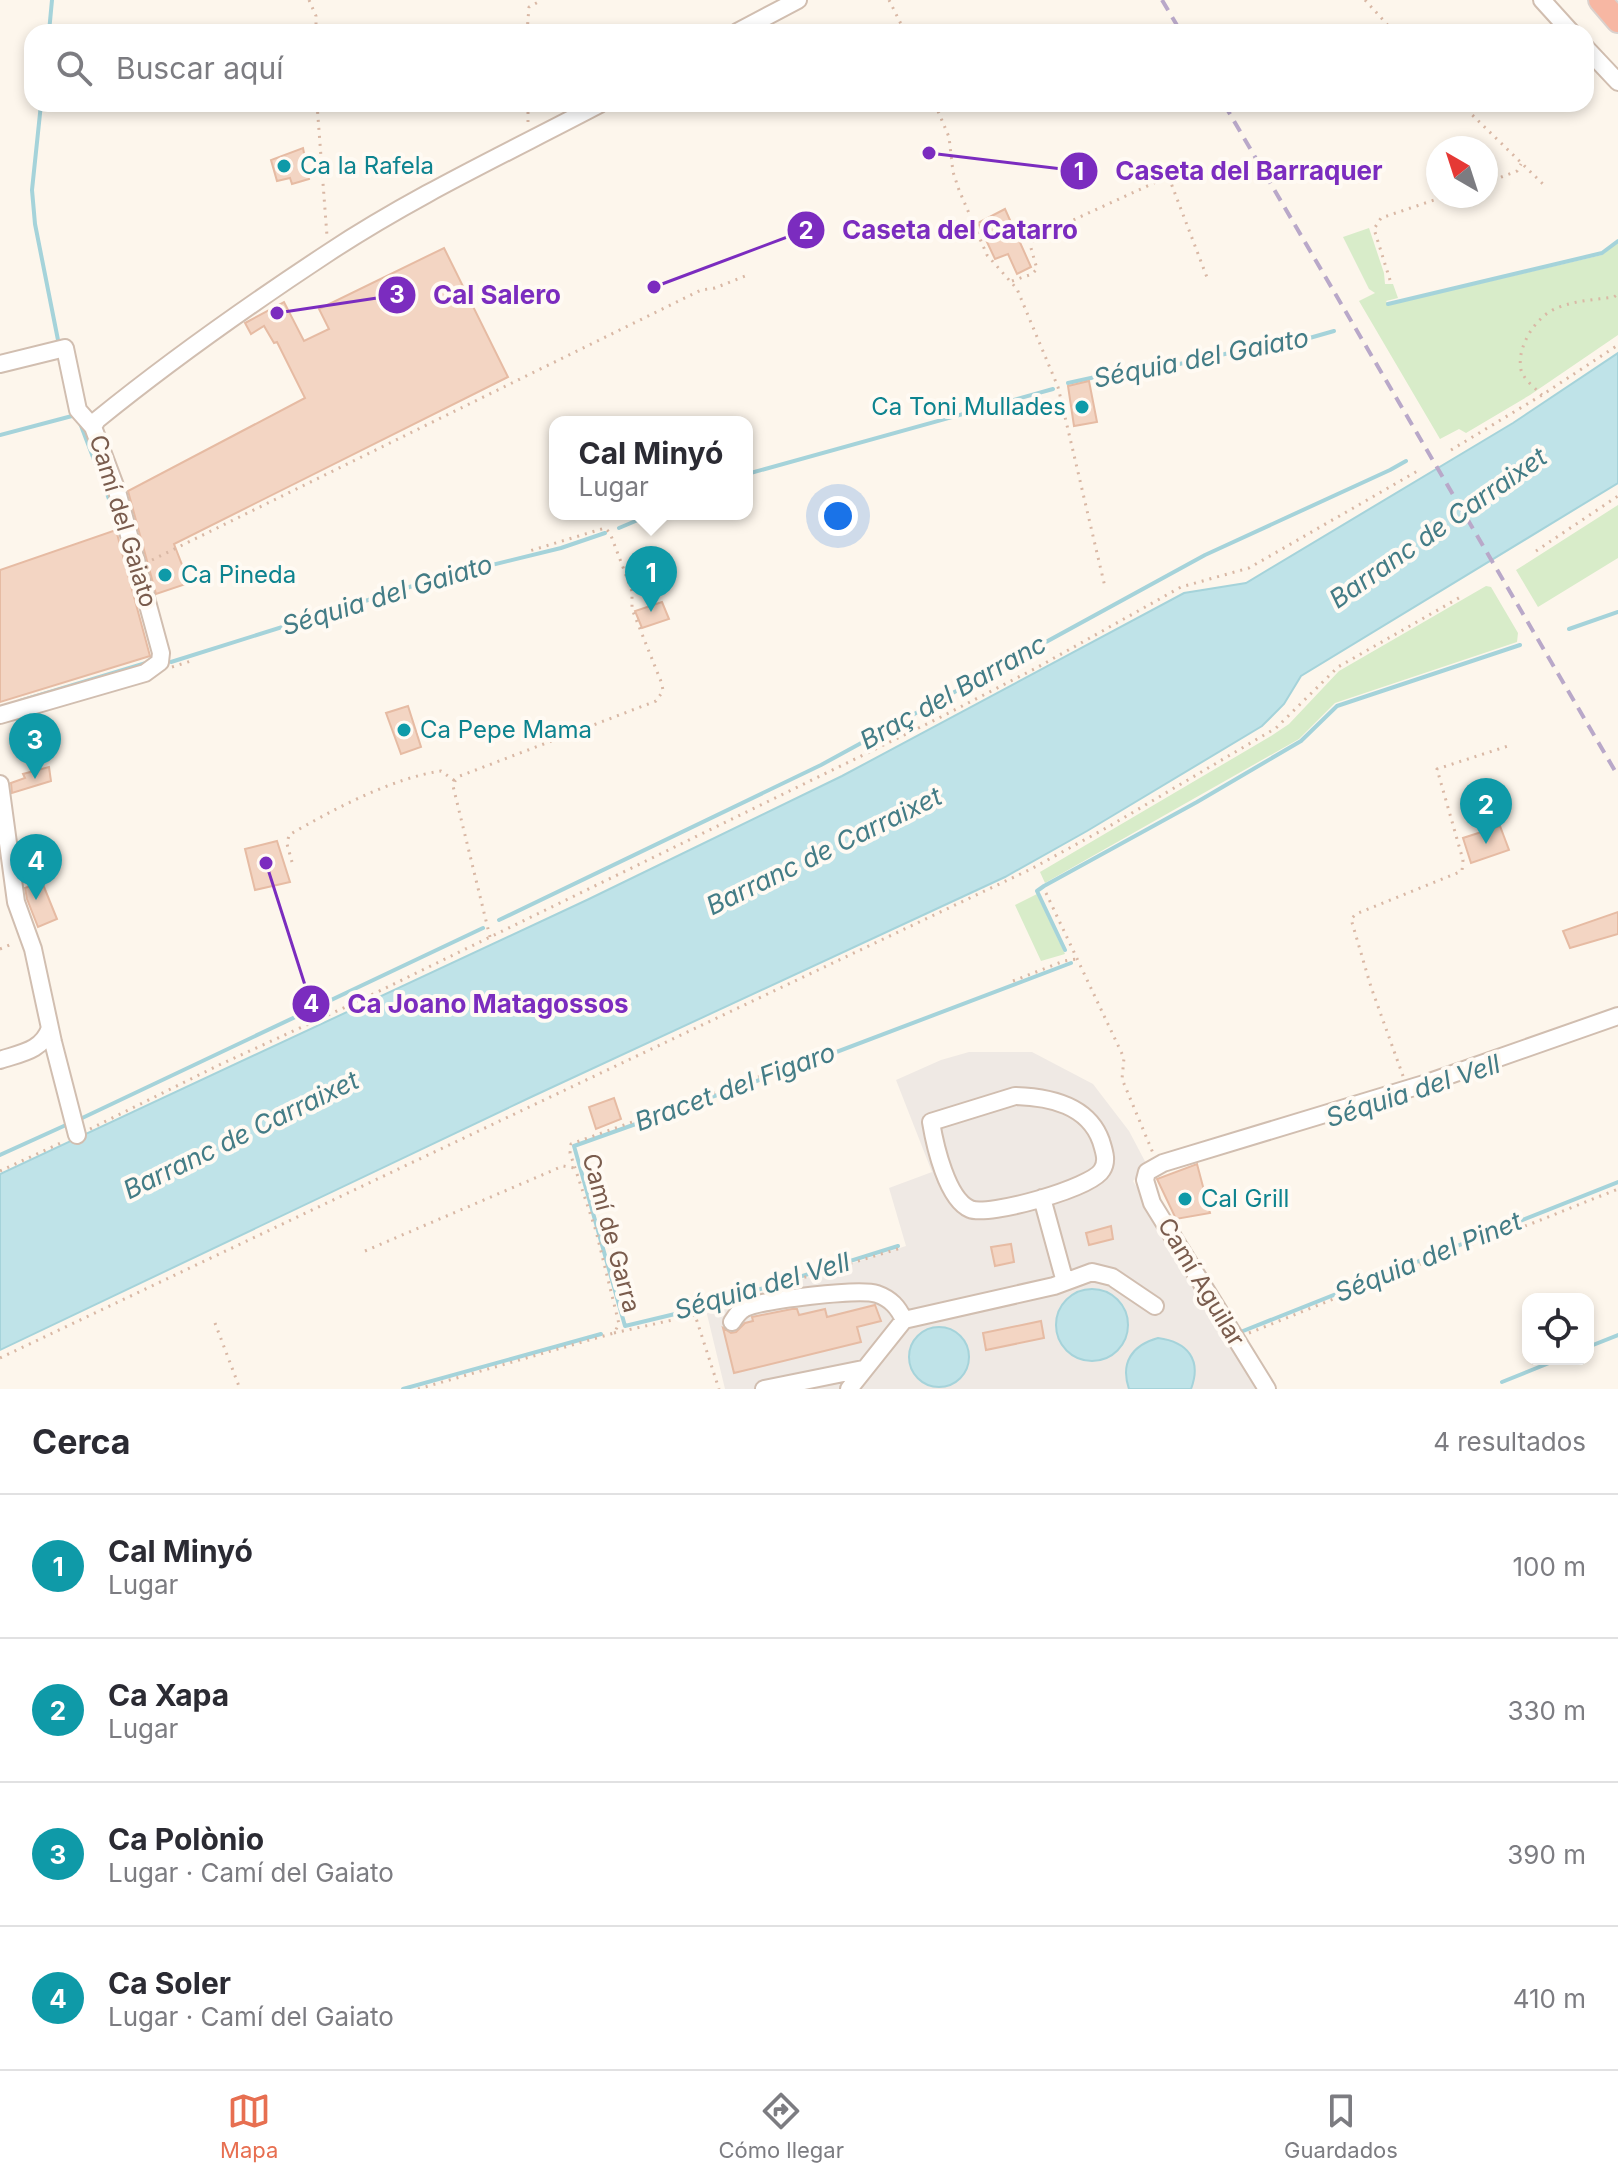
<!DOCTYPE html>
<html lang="es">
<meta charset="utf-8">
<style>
body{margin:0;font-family:Inter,sans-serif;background:#f2f2f3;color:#2b2b33}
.controls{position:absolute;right:24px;bottom:24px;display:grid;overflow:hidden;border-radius:16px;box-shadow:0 4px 12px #0003}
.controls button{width:72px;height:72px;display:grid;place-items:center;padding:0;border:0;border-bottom:2px solid #e1e1e2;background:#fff;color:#2b2b33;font:40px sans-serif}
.compass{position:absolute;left:1426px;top:136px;width:72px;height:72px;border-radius:50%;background:#fff;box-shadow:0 4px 12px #0003;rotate:321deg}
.you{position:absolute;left:838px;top:516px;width:28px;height:28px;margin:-20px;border:6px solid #fff;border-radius:50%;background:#1a73e8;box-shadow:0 0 0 12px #1a73e833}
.badge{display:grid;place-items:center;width:52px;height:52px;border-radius:50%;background:#e76f51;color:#fff;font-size:26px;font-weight:700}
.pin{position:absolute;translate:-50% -66px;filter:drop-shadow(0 2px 4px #0008)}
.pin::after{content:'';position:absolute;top:42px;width:28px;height:24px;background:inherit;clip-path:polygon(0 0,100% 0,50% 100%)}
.popup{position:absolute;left:549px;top:416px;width:204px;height:104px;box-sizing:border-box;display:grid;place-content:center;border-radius:16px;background:#fff;filter:drop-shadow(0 2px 6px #0005);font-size:26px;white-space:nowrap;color:#7c7c81}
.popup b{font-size:30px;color:#2b2b33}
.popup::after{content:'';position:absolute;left:50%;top:100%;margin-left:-16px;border:16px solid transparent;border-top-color:#fff}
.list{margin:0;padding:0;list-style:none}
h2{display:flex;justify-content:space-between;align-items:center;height:104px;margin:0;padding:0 32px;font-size:34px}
h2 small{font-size:26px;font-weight:400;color:#7c7c81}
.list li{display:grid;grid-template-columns:52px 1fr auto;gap:24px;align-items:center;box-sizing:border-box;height:144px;padding:0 32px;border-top:2px solid #e1e1e2}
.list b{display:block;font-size:30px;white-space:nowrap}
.list p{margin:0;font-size:26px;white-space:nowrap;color:#7c7c81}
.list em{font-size:26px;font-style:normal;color:#7c7c81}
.icon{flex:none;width:44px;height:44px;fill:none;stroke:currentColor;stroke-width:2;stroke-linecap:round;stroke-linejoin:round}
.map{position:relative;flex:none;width:1618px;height:1389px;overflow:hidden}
.search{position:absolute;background:#fff;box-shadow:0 4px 12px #0003;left:24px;right:24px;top:24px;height:88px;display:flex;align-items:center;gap:20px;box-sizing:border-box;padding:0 28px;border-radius:24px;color:#7c7c81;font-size:30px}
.sheet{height:680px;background:#fff}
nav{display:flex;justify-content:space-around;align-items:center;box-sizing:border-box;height:112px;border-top:2px solid #e1e1e2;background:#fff;font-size:22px;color:#7c7c81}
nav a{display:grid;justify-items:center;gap:4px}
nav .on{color:#e76f51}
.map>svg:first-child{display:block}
.industrial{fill:#efe9e4}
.green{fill:#d8ecc9}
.water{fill:#bfe3e8;stroke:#a5d3da;stroke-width:2}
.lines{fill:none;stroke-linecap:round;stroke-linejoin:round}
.stream{stroke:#a5d3da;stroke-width:4}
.building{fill:#f3d5c3;stroke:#e6bba3;stroke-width:2}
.minor-casing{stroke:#d1beb0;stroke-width:20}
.highway-casing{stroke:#dad1cd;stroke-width:26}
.path{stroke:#d9b8a5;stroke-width:3;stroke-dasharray:2 6;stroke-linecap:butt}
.minor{stroke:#fff;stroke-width:16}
.highway{stroke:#f7b7a3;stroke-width:22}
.rail{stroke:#b9a8c9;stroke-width:4;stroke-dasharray:12 8;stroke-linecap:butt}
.culture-dot{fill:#0f9aa8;stroke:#fffaf3;stroke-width:3}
.labels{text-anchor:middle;stroke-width:8;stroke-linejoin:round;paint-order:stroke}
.culture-label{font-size:24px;fill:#0d838f;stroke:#fffaf3;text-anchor:start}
.street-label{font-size:24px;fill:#7a5c4d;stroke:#fffaf3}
.water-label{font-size:26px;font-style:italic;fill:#437c86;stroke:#fffaf3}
.leader{fill:none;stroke:#7b2cbf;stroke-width:3}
.callout-dot{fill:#7b2cbf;stroke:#fffaf3;stroke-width:3}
.mark-label{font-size:24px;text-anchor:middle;font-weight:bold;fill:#fff}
.callout-label{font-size:26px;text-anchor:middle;font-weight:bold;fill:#7b2cbf;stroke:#fffaf3;stroke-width:8;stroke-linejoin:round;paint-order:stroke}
</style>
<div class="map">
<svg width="1618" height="1389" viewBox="0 0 1618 1389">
<rect width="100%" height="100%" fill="#fdf6ec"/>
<path class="industrial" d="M969 1052H1032L1093 1084 1129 1131 1148 1167 1133 1181 1229 1344 1260 1389H725L706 1310 906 1246 889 1188 932 1172 896 1080 941 1060Z"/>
<path class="green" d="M1369 228 1384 273 1385 284H1393L1398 298 1386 301 1389 305 1602 255 1618 242V335L1530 395 1466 433 1459 429 1440 439 1359 301 1375 293 1369 289 1343 237Z
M1618 505V558L1538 607 1516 570Z
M1486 586 1491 587 1518 633 1517 642 1335 703 1299 739 1045 883 1040 872 1271 736 1289 724 1339 671Z
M1037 894 1065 954 1041 961 1015 905Z"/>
<path class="water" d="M1618 353V483L1301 676 1284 704 1262 726 1087 831 1005 877 529 1098 0 1350V1174L589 899 842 776 1184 593 1246 583 1513 423Z
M1056 1325a36 36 0 1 1 72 0a36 36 0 1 1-72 0Z
M909 1357a30 30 0 1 1 60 0a30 30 0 1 1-60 0Z
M1158 1338C1188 1342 1202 1360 1191 1389H1129C1120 1363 1132 1345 1158 1338Z"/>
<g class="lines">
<path class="stream" d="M49 32 52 0
M41 104 32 190 35 224 58 340
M1388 304 1602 253 1618 241
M1068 383 1109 374 1152 370 1234 352 1271 349 1334 331
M80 423 117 520
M0 435 72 416V413
M747 474 1053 389
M619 528 652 514
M1569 629 1618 612
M171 662 435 579 561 548 605 533
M20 701 146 663
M499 920 821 765 1205 555 1390 470 1406 461
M1065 950 1037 891 1044 886 1197 802 1301 741 1337 706 1520 645
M78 1120 483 928
M0 1155 66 1125
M898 1246 700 1308 625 1326 574 1146 810 1062 1071 963
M1238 1333 1618 1182
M1588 1347 1618 1335
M1502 1382 1559 1359
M403 1389 601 1334"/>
</g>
<path class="building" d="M303 148 309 179 292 184 290 178 277 181 271 160Z
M1005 209 1031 267 1017 274 1008 254 995 259 978 223Z
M444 248 508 377 174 544 189 583 156 594 128 491 305 398 277 342 274 343 264 326 251 334 245 323 284 302 304 341 329 329 319 309Z
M1089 381 1097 422 1074 426 1068 386Z
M116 530 150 656 0 702V570Z
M662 602 669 619 642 628 635 611Z
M408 706 421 747 401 754 386 713Z
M49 767 51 781 12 793 11 783 25 778 23 774Z
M1500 826 1509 850 1471 863 1463 838Z
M277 841 290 882 255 890 245 849Z
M42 882 57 919 38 927 27 899 25 888Z
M1618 912V934L1570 948 1563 931Z
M614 1098 621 1119 596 1129 589 1107Z
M1197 1164 1210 1213 1176 1219 1157 1179Z
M1111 1226 1113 1239 1089 1245 1086 1233Z
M1011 1244 1014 1262 995 1266 991 1247Z
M875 1305 881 1321 857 1327 861 1342 734 1373 723 1328 731 1333 736 1332 745 1323 753 1321 752 1317 792 1309H797L799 1315 825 1309 827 1317Z
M1041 1321 1044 1338 986 1350 983 1333Z"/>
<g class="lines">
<defs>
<path id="minor" d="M1542 0 1571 32
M737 32 798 0
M1586 48 1618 82
M0 364 65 348 78 410 93 427
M0 715 145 673 160 662 161 653 117 491 93 427 97 420C171 360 249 305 328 253 414 196 509 152 600 104
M0 784 16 902 33 949 53 1042 77 1135
M0 1060C21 1053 42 1051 50 1028
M1015 1096C1050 1097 1088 1105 1101 1141 1104 1151 1108 1161 1102 1170 1092 1188 988 1217 970 1209 947 1199 935 1146 931 1122Z
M1042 1198 1065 1282
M732 1322C736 1316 739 1311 745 1308 763 1300 859 1288 877 1294 891 1299 898 1307 904 1320
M764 1389 863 1369
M849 1389 904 1320 1054 1286 1092 1272 1112 1277 1155 1306
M1267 1389 1152 1203 1145 1180 1147 1172 1163 1163 1424 1084 1618 1016"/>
<path id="highway" d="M1600 0 1618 21"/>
</defs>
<use href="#minor" class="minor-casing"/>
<use href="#highway" class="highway-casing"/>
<path class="path" d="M309 0 316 16V32
M889 0 905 32
M1365 0 1394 32
M527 32 529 7 542 0
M317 104 327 236
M528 104V124
M935 104 949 137 953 172 959 190 987 255 1017 289 1058 387 1105 587
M1461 104 1545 186
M1486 183 1517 171 1521 164
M1390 280 1374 229 1381 218 1446 196
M1012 281 1032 274 1037 269 1031 248 1034 238 1167 177 1171 183 1208 280
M1542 395C1535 388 1524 380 1521 370 1516 347 1536 316 1557 308 1576 300 1595 300 1614 297L1618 294
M1451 450 1542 395 1618 345
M1536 551 1618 496
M152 560 701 290 715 288 745 276
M172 667 191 661
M292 862 287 844 289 835C332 810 392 778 441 771L455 781
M1046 893 1124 1058 1122 1079 1153 1153
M490 937 453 786 455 781 460 776 656 701 663 691 662 684 632 609V591L610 533 605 528 526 552
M0 949 14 943
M1013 981 1064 961 1077 959
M1403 1076 1371 987 1351 919 1356 914 1462 871 1463 860 1437 769 1508 746
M90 1129 219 1065 361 1000 937 719 1038 667 1181 587 1249 568 1421 469
M0 1171 65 1141
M365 1251 563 1166 575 1168
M789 1282 901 1248
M695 1315 729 1301
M215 1323 240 1389
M614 1333 695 1315 719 1389
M1249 1333 1463 1247 1528 1225 1618 1189
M0 1358 1031 869 1108 827 1276 728 1338 667 1464 595
M418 1389 614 1333 619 1324 596 1231 570 1153 571 1144 811 1058"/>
<use href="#minor" class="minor"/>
<use href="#highway" class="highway"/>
<path class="rail" d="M1162 0 1181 32
M1224 104 1618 776"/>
</g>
<g class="culture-dot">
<circle cx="284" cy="166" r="8"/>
<circle cx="1082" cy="407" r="8"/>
<circle cx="165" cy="575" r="8"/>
<circle cx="404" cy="730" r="8"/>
<circle cx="1185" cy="1199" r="8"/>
</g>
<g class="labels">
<g class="culture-label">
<text x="300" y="174">Ca la Rafela</text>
<text x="1066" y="415" text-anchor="end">Ca Toni Mullades</text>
<text x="181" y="583">Ca Pineda</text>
<text x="420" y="738">Ca Pepe Mama</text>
<text x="1201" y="1207">Cal Grill</text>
</g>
<g class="street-label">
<text transform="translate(123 521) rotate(73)" y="8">Camí del Gaiato</text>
<text transform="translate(611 1233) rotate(75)" y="8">Camí de Garra</text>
<text transform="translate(1201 1282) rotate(59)" y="8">Camí Aguilar</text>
</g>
<g class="water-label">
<text transform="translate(1201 358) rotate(-11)" y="9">Séquia del Gaiato</text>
<text transform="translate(1438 528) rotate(-35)" y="9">Barranc de Carraixet</text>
<text transform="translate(387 595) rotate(-17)" y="9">Séquia del Gaiato</text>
<text transform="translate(953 692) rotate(-29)" y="9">Braç del Barranc</text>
<text transform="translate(824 851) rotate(-26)" y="9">Barranc de Carraixet</text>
<text transform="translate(735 1087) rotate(-20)" y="9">Bracet del Figaro</text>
<text transform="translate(1413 1091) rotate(-18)" y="9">Séquia del Vell</text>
<text transform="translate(241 1135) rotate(-26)" y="9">Barranc de Carraixet</text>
<text transform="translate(1428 1257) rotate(-22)" y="9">Séquia del Pinet</text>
<text transform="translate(762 1286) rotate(-16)" y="9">Séquia del Vell</text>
</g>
</g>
<path class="leader" d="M929 153L1079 171M654 287L806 230M277 313L397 295M266 863L311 1004"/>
<g class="callout-dot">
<circle cx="929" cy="153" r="8"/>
<circle cx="654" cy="287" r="8"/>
<circle cx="277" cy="313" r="8"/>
<circle cx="266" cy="863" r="8"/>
<circle cx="1079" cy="171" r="20"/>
<circle cx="806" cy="230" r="20"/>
<circle cx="397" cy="295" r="20"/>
<circle cx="311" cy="1004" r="20"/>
</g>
<g class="mark-label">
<text x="1079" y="180">1</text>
<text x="806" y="239">2</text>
<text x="397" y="303">3</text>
<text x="311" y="1012">4</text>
</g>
<g class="callout-label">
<text x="1249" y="180">Caseta del Barraquer</text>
<text x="960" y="239">Caseta del Catarro</text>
<text x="497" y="304">Cal Salero</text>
<text x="488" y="1013">Ca Joano Matagossos</text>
</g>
</svg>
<div class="controls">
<button><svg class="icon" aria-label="locate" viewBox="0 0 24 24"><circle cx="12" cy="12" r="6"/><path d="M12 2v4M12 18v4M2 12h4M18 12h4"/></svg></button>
</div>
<svg class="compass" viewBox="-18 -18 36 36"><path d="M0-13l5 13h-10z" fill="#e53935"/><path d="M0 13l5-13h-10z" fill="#7c7c81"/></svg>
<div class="you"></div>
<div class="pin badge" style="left:651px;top:612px;background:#0f9aa8">1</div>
<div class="popup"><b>Cal Minyó</b>Lugar</div>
<div class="pin badge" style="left:1486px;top:844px;background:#0f9aa8">2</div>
<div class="pin badge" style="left:35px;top:779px;background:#0f9aa8">3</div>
<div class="pin badge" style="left:36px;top:900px;background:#0f9aa8">4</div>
<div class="search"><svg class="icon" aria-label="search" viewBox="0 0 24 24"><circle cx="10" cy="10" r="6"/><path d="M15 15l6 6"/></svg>Buscar aquí</div>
</div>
<section class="sheet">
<h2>Cerca<small>4 resultados</small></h2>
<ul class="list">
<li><span class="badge" style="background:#0f9aa8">1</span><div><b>Cal Minyó</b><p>Lugar</p></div><em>100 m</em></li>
<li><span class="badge" style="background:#0f9aa8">2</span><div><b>Ca Xapa</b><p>Lugar</p></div><em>330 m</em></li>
<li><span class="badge" style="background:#0f9aa8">3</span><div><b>Ca Polònio</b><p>Lugar · Camí del Gaiato</p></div><em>390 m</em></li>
<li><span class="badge" style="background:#0f9aa8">4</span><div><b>Ca Soler</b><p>Lugar · Camí del Gaiato</p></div><em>410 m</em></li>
</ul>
</section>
<nav>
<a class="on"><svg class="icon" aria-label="map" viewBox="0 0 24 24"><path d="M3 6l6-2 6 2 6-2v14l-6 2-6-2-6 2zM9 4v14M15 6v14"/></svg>Mapa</a>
<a><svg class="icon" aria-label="directions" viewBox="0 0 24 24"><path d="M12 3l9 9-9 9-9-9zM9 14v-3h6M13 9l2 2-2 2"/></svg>Cómo llegar</a>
<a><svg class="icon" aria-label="saved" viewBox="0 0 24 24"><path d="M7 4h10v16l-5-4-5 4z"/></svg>Guardados</a>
</nav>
